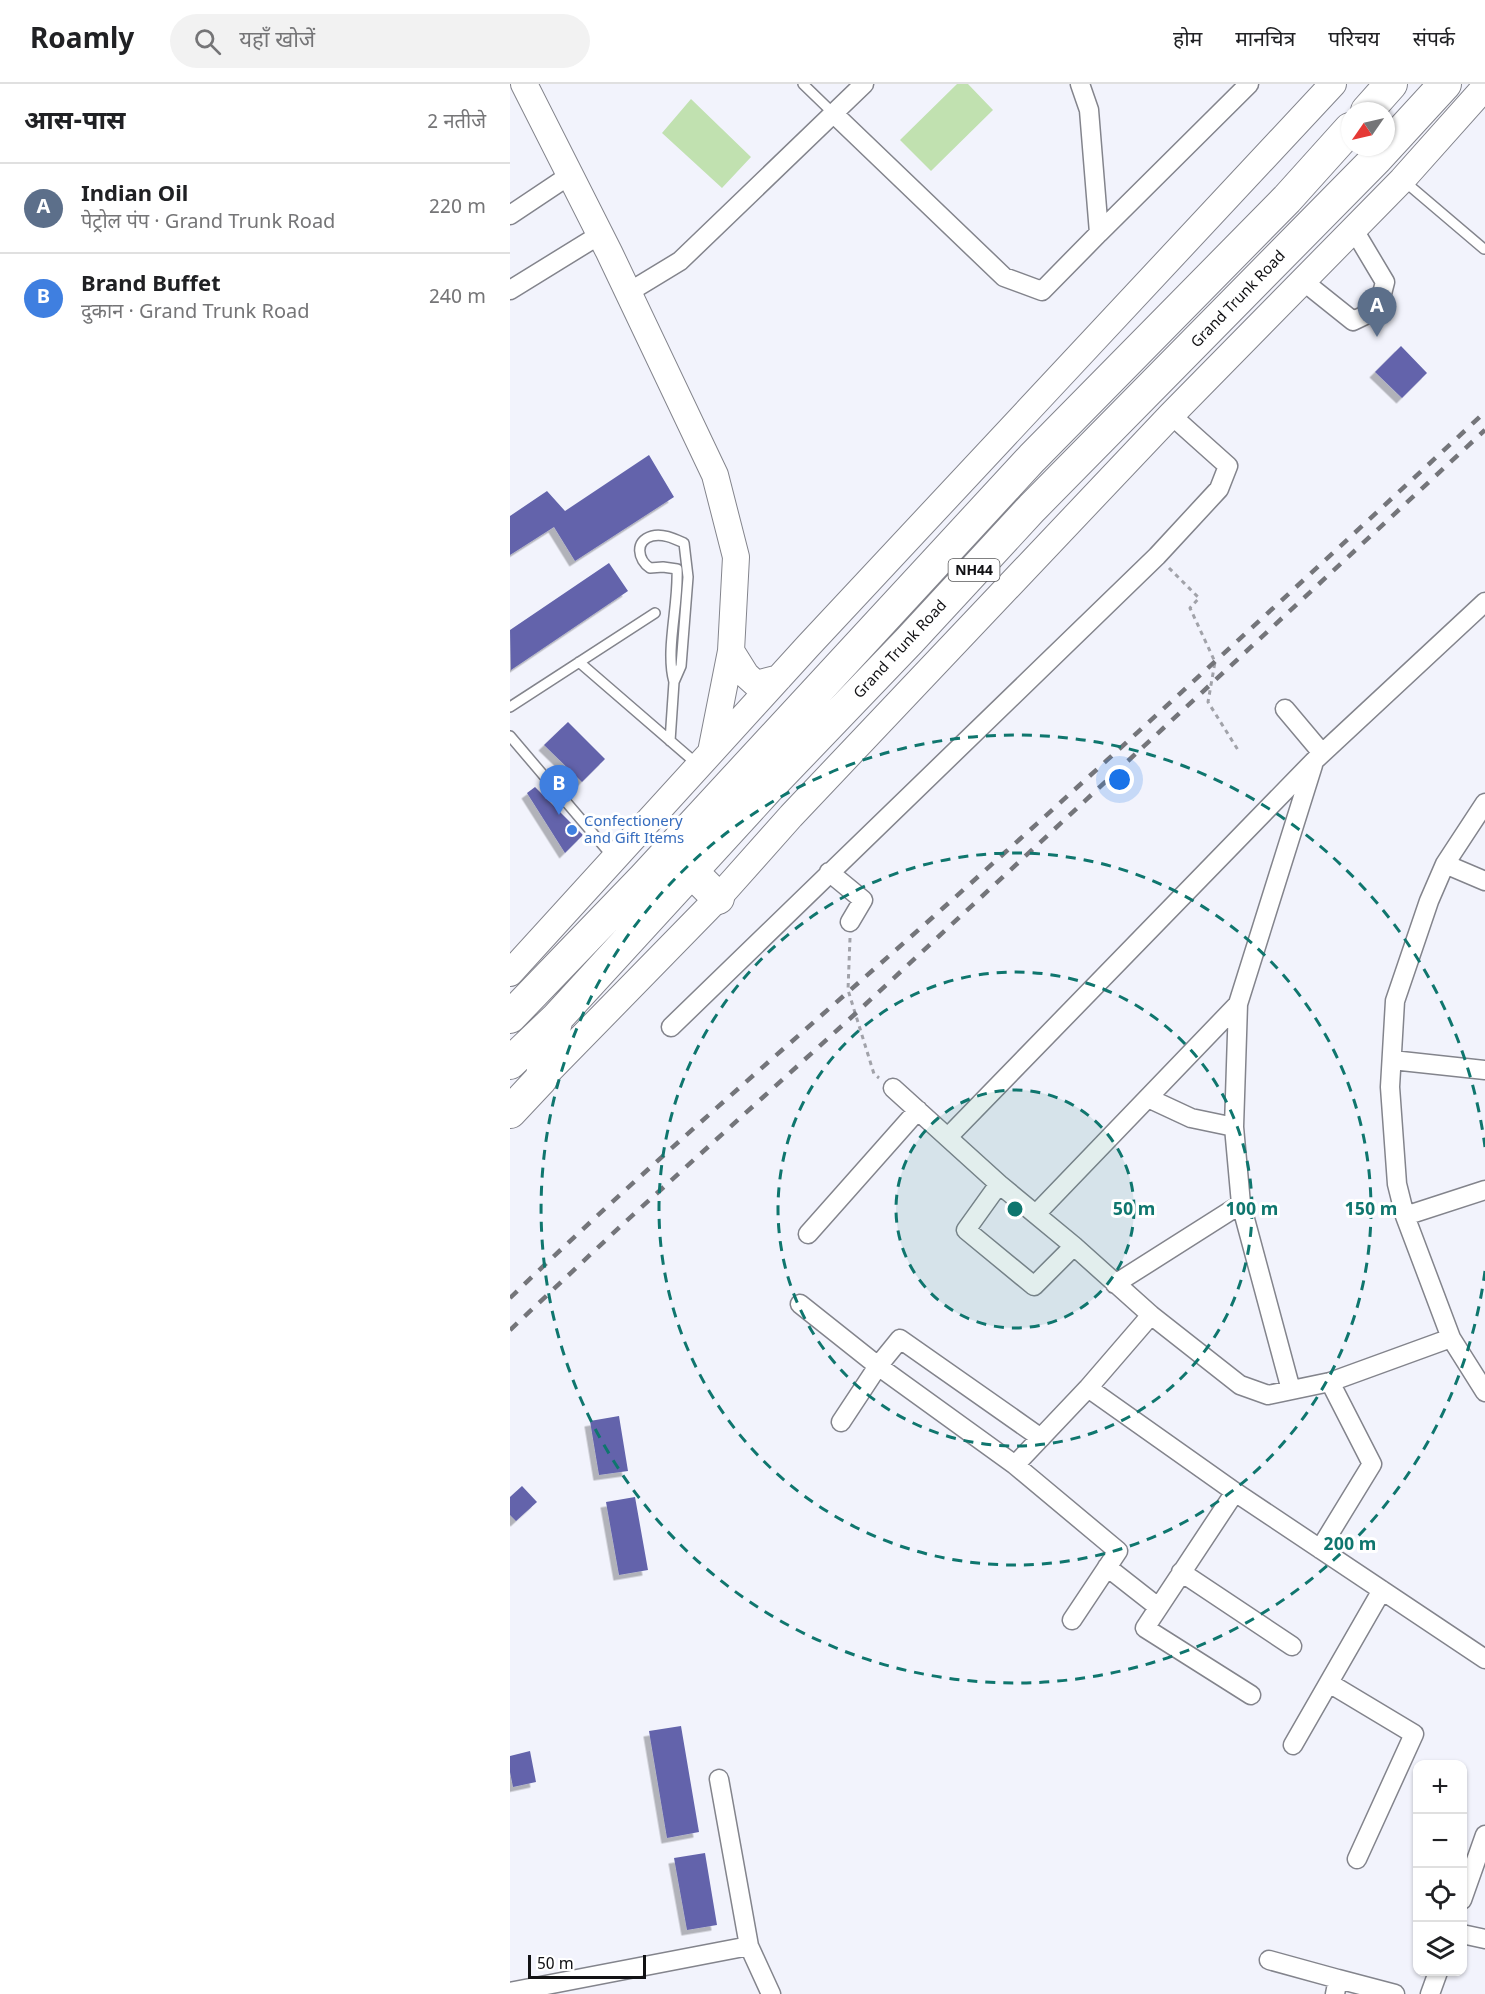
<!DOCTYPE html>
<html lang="hi">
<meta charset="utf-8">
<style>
body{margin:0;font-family:Georgia,"Noto Sans Devanagari",serif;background:#f2f2f2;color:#202124}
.controls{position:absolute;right:18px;bottom:18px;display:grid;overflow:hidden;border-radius:12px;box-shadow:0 2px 4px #0004}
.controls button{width:54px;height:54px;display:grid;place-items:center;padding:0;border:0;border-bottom:2px solid #e0e0e0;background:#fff;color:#202124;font:30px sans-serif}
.compass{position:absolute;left:831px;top:18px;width:54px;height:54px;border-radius:50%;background:#fff;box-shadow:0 2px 4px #0004;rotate:236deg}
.scale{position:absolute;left:18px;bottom:15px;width:118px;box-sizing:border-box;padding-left:6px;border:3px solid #111114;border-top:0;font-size:16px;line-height:21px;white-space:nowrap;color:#111114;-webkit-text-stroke:4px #fff;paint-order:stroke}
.you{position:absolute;left:610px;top:696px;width:21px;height:21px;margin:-15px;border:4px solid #fff;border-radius:50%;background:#1a73e8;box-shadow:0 0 0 9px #1a73e833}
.badge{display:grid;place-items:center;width:39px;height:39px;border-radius:50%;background:#2e6982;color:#fff;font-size:20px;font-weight:700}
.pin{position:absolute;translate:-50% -50px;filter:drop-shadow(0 2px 3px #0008)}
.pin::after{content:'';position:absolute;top:32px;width:21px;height:18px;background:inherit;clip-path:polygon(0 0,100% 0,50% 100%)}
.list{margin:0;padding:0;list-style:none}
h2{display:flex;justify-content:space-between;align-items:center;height:78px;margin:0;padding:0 24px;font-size:26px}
h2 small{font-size:20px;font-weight:400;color:#757577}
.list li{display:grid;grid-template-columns:39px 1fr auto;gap:18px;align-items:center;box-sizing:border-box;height:90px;padding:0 24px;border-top:2px solid #e0e0e0}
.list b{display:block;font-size:22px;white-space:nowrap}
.list p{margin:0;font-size:20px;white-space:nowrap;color:#757577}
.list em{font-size:20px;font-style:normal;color:#757577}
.icon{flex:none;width:33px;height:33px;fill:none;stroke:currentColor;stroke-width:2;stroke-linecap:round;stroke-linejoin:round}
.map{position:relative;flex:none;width:975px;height:1910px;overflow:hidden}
header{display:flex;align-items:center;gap:36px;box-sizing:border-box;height:84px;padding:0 30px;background:#fff;border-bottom:2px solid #e0e0e0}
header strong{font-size:28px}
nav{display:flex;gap:33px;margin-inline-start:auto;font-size:21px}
.search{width:420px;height:54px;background:#f2f2f2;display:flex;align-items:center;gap:15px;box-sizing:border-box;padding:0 21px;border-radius:33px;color:#757577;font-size:22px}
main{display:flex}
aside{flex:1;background:#fff}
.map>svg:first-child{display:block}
.green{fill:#c1e1b0}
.building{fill:#6364ab;filter:url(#shadow)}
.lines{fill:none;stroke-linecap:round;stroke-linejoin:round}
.lane-casing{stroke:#83848c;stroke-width:12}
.street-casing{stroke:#83848c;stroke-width:21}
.secondary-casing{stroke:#83848c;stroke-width:28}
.highway-casing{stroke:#83848c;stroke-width:34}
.path{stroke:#a1a2a9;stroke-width:3;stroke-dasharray:4.5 4.5;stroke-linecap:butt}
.lane{stroke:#fff;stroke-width:9}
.street{stroke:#fff;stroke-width:18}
.secondary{stroke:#fff;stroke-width:26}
.highway{stroke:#fff;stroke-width:32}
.rail{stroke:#74757a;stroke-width:4.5;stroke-dasharray:10 10;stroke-linecap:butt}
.ring{fill:none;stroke:#0f766e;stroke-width:3;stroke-dasharray:10 8}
.shop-dot{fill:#3f7fe0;stroke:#fff;stroke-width:2}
.labels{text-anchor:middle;stroke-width:6;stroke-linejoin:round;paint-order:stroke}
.shield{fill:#fff;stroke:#58585a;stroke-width:1.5}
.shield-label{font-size:14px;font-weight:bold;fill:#111114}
.street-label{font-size:15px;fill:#111114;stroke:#fff}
.shop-label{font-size:15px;fill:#366cbe;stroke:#fff;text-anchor:start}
.centre{fill:#0f766e;stroke:#fff;stroke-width:3}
.ring-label{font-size:18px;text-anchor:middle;font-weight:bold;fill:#0f766e;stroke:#fff;stroke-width:6;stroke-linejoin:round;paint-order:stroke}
</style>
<header>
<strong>Roamly</strong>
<div class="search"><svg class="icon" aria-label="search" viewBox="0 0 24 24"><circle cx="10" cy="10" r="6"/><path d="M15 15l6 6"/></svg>यहाँ खोजें</div>
<nav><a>होम</a><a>मानचित्र</a><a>परिचय</a><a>संपर्क</a></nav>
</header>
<main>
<aside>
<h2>आस-पास<small>2 नतीजे</small></h2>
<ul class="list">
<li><span class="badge" style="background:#5c6f8a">A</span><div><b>Indian Oil</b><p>पेट्रोल पंप · Grand Trunk Road</p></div><em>220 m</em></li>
<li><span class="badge" style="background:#3f7fe0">B</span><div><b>Brand Buffet</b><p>दुकान · Grand Trunk Road</p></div><em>240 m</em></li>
</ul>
</aside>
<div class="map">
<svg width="975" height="1910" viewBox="0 0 975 1910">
<defs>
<filter id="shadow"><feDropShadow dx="-5.5" dy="5.5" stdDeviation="0" flood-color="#0004"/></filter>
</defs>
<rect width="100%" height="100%" fill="#f2f3fc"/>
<path class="green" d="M447 0H458L483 26 421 87 390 56Z
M181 15 241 73 212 104 152 49Z"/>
<path class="building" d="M891 262 917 289 892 314 865 288Z
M139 371 164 413 65 477 44 443 0 471V432L37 407 55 427Z
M99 479 118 507 1 586 0 546Z
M58 638 95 675 72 698 34 661Z
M25 703 73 751 55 769 17 709Z
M109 1332 118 1387 89 1391 80 1337Z
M12 1402 27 1418 6 1437 0 1431V1413Z
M125 1413 138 1486 109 1491 96 1418Z
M171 1642 189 1748 157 1754 139 1647Z
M20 1667 26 1698 3 1703 0 1688V1672Z
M195 1769 207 1841 177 1846 164 1774Z"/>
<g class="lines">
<defs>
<path id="lane" d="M293 0 324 30
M894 97 974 165
M69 578 187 680
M0 623 145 529
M0 652 103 773
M160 657 164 598 171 582 178 493 174 459C165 455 153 449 142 452 124 457 128 476 140 484L153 483 167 485C169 520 155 566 164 598"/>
<path id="street" d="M324 30 494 193 532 207 589 149 579 26 570 0
M0 131 60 91
M589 149 739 0
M793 197 843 237 868 225 875 198 844 146
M0 206 91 150
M119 208 170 177 354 0
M775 625 812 669
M975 719 935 780 919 817 885 917 880 1003 887 1100 895 1132 941 1254 975 1308
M935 780 975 797
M319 788 353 816 340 838
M161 943 647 472 709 405 718 382 661 331
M882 976 975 986
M383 1004 489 1100 564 1162 641 1231 730 1301 758 1311 820 1298 941 1254
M638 1014 681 1034 724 1043
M438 1053 804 677 975 518
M489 1100 456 1146 524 1202 564 1162
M526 1130 728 920
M895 1132 975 1106
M298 1150 408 1026
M605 1200 731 1120
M290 1220 368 1282 505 1381 608 1467 562 1536
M578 1304 725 1408 975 1575
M781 1306 731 1120 724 1043 728 920 803 681
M331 1338 368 1282 390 1255 531 1354
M505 1381 578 1304 641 1231
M725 1408 635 1544 741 1611
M810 1465 862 1380 820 1298
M597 1483 648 1523
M671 1488 782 1562
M819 1599 904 1650 847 1775
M783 1661 872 1506
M209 1695 239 1862 261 1910
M952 1816 975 1751
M952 1850 975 1855
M759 1876 828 1895
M0 1908 239 1862
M825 1910 828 1895 885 1910
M920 1910 928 1888"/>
<path id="secondary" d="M14 0 99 168 205 391 226 473 221 567 201 668
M221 567 236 591 246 600 269 594
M0 889 298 562 823 0
M31 995 208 814 281 732 661 331 892 96 975 3"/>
<path id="highway" d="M857 27 881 0
M181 787 208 814
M0 933 134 794 522 374 777 115 840 45
M0 979 47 934 257 705 400 556 522 424 867 74 935 0
M0 1028 31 995 47 934"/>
</defs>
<use href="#lane" class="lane-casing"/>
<use href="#street" class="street-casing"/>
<use href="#secondary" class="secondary-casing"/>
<use href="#highway" class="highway-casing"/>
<path class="path" d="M659 484 689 514 680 524 705 578 698 618 728 666
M340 854 338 906 364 990 369 994"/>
<use href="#lane" class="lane"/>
<use href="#street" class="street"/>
<use href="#secondary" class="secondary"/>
<use href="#highway" class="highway"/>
<path class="rail" d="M0 1214C137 1082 281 959 423 833 609 667 792 498 975 328
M0 1246 114 1139 345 930 975 346"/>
</g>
<circle cx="505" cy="1125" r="119" fill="#0f766e" fill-opacity=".12"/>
<g class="ring">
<circle cx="505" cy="1125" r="119"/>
<circle cx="505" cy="1125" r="237"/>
<circle cx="505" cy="1125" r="356"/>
<path d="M975 1187A474 474 0 1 1 975 1063"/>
</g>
<circle class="shop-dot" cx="62" cy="746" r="6"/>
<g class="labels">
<rect class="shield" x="438.5" y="475" width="51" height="22" rx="4.5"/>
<g class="shield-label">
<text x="464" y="491">NH44</text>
</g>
<g class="street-label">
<text transform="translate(728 215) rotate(-46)" y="5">Grand Trunk Road</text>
<text transform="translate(390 565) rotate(-47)" y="5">Grand Trunk Road</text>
</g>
<g class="shop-label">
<text x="74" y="742">Confectionery<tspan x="74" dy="17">and Gift Items</tspan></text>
</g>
</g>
<circle cx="505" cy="1125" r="9" class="centre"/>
<g class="ring-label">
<text x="624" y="1131">50 m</text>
<text x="742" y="1131">100 m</text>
<text x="861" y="1131">150 m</text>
<text x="840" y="1466">200 m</text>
</g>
</svg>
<div class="controls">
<button>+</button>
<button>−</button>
<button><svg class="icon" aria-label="locate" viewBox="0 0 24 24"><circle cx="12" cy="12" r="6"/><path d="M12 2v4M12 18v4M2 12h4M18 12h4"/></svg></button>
<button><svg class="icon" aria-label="layers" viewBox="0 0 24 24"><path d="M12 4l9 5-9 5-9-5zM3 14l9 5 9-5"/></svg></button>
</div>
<svg class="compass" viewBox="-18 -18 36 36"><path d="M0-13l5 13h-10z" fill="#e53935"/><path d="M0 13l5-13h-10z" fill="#757577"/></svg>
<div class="scale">50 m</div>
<div class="you"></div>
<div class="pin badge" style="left:867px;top:253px;background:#5c6f8a">A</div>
<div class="pin badge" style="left:49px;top:731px;background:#3f7fe0">B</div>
</div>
</main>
